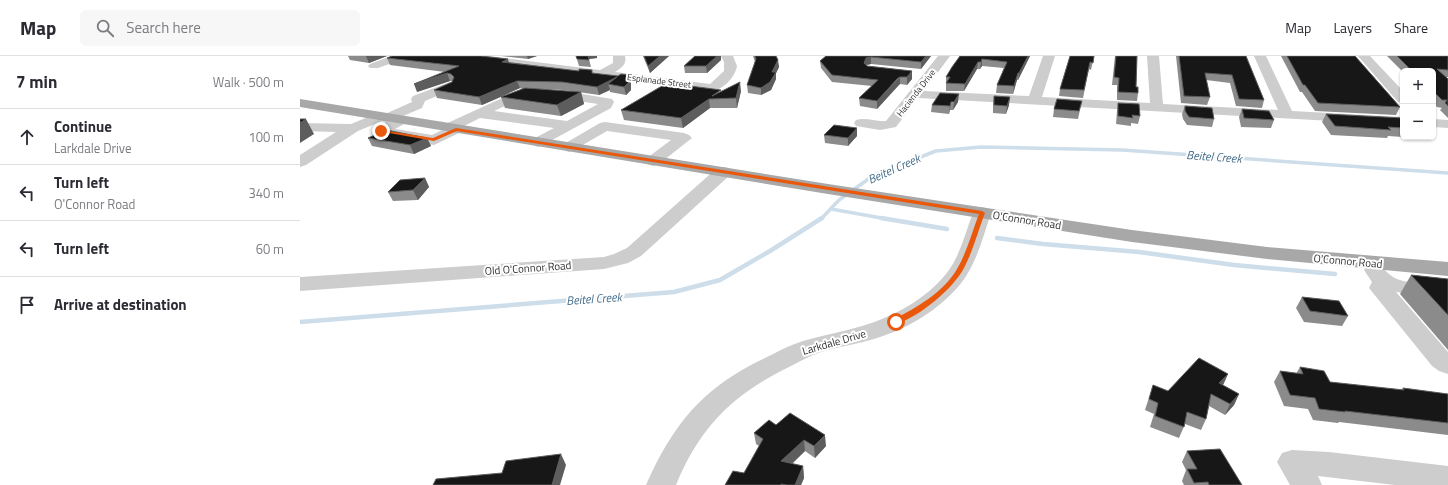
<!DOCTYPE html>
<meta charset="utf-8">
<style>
body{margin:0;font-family:"Titillium Web",sans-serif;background:#f7f7f7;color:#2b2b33}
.controls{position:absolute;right:12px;top:12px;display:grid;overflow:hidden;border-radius:6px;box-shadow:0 1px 3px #0004}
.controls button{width:36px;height:36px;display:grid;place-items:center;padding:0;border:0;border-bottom:1px solid #e1e1e2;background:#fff;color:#2b2b33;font:20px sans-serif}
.stop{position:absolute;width:12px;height:12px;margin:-9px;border:3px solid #ea580c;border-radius:50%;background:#fff}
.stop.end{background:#ea580c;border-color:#fff;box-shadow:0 1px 4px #0008}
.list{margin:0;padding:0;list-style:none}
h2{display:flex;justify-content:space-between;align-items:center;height:52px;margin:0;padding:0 16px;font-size:17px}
h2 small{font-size:13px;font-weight:400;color:#7c7c81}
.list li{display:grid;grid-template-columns:26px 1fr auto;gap:12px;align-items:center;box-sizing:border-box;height:56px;padding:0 16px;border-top:1px solid #e1e1e2}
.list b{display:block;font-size:15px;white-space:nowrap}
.list p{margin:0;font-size:13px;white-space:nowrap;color:#7c7c81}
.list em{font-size:13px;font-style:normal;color:#7c7c81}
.icon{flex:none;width:22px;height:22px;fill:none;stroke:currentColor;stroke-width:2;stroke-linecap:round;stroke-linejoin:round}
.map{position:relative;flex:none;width:1148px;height:429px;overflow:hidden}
header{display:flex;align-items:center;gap:24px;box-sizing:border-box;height:56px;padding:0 20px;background:#fff;border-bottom:1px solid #e1e1e2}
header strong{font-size:19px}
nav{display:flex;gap:22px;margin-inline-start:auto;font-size:14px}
.search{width:280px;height:36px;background:#f7f7f7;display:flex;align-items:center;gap:10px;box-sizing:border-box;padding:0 14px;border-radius:6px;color:#7c7c81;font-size:15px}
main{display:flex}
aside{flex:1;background:#fff}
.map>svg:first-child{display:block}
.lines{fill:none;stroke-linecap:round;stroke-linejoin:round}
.stream-far1{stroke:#cddde9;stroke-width:3.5}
.stream{stroke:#cddde9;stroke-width:4.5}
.minor{fill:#cdcdcd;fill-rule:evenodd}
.major{fill:#a8a8a8;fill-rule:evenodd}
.wall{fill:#8b8b8b;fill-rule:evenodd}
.shaded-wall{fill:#5d5d5d}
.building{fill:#171717;stroke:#5d5d5d}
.route{fill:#ea580c}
.labels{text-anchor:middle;stroke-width:4;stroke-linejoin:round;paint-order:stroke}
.far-street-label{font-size:9px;fill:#303030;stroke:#fff}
.street-label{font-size:11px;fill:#303030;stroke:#fff}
.water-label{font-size:12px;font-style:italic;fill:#456d8a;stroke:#fff}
</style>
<header>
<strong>Map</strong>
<div class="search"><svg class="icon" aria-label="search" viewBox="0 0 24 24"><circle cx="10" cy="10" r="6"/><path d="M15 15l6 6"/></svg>Search here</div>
<nav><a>Map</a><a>Layers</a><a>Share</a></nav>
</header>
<main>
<aside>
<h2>7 min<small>Walk · 500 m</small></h2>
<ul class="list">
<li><svg class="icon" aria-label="ahead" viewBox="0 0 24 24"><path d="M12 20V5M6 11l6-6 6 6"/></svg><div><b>Continue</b><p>Larkdale Drive</p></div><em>100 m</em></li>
<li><svg class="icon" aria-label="left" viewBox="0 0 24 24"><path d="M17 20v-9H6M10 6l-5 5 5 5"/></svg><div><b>Turn left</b><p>O'Connor Road</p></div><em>340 m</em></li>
<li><svg class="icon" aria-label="left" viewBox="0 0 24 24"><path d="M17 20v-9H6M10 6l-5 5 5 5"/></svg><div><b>Turn left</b></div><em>60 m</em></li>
<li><svg class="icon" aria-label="arrive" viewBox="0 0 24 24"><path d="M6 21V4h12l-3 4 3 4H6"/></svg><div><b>Arrive at destination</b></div></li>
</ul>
</aside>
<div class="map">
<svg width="1148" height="429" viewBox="0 0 1148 429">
<rect width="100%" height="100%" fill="#fff"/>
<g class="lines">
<path class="stream-far1" d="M531 153 587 163
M521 163 539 144 574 119 636 95 681 91 822 94 1148 117"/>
<path class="stream" d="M581 162 647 173
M697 182 743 188 839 196 934 209 1035 218
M0 266 374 236 420 224 470 195 522 162"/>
<path class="minor" d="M91 0H108L106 2 78 12H70L68 10 70 8Z
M156 0H189L300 14 313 7V0H325C327 9 321 12 315 16L410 28 424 15V6L421 0H433L437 10C435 22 423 33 412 36L162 3 158 2Z
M638 0H650L624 35 729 40 743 0H755L742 41 850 47 847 0H859L863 48 978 54 954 0H966L992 55 1103 61V69L618 42 596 71 580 74 556 70 554 67 556 64C566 61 576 66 586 65Z
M1058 0H1070L1103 35V47L1098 46Z
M150 26 154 27 156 30 154 33 125 45 122 52 103 60 106 61 108 64 106 67 95 73 132 79 142 74 141 72 143 69 220 34 264 35 312 43 314 46 311 52 243 89 238 91 233 89 230 86 233 83 254 72 180 62 162 71 163 73 161 76 134 89 76 78 74 75 76 72 86 66 82 65 58 75 6 109 0 111V99L36 76 0 75V67L51 68 75 58H85L112 46 111 43 113 40ZM228 41 264 43 298 48 267 65 194 55 223 42Z
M1133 63 1148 64V72L1133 71Z
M305 66 384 77 389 79 392 82 359 108 353 110 347 108 345 105 347 102 371 84 307 75 274 94 269 96 264 94 261 91 264 88 300 67Z
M423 111 429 112 431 116 429 120 341 200 328 207 304 213 0 235V221L304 201 314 198 327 192 417 112Z
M682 151 689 153 691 157C683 181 677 206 662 226 640 254 607 273 574 283 557 288 538 291 521 296 509 300 497 307 485 313 431 340 399 373 376 429H346C373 368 403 331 465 302 477 296 490 289 503 285 523 279 543 276 562 270 593 261 626 243 646 218 660 201 665 177 673 157L675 153Z
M1074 208C1084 210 1087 219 1097 223 1113 229 1132 227 1148 228V242L1096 236 1148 296V318L1139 315 1132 310 1069 232 1072 226 1064 214 1067 210Z
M992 394 1029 396 1148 410V429H1095L1018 420 1022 429H990L977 406 982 397Z"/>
<path class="major" d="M0 43 528 128 832 174 967 191 1148 206V220L967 203 832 186 528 138 0 51Z"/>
</g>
<path class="wall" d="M48 0H87L69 7 50 4Z
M201 0H237L228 3Z
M276 0H297V2L289 3 291 11 279 10Z
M343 0H369L350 17Z
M395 0H421V4L407 17H385L384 10Z
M453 0H476L479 11 476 17V23L471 34 461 39 448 37 447 29 455 6Z
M526 0H631L621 13 571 8 566 9 567 10 612 15V23L607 29 600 28 598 29 577 53 560 50 559 42 572 30 532 26 521 12 520 5Z
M660 0H730L718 24H717L713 38 696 37 697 29 704 12 682 10 680 13H677L664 35H646V21Z
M794 0 791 14 789 13 783 42 759 40 760 33Z
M815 0H837L836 31 838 37 837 45 817 44V29H812Z
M876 0H946L964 44 962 52 936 50 930 27 906 24 910 41 907 49 881 47Z
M981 0H1055L1100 51 1096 59 1015 55 1002 36H1000Z
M1087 0H1148V21H1146L1148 23V62L1140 54 1142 52 1137 51 1133 47V15H1103V16Z
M87 2 209 6 292 17 331 27V34L326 39 310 36V34L299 39 264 34 240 33 281 36 284 48 261 60 205 52 201 41 182 49 137 42 134 34 152 26 153 25H150L117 36 145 16 90 9ZM220 32 222 33 205 39Z
M441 35 437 52H410L383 72 324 64 321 54 421 36Z
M694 40 709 49 706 58 693 57V48Z
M782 45 778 63 753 61 754 53Z
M658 46 653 54H650L649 58 631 56 632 49Z
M818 47 840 60 838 68 831 67V70L816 68 817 55Z
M885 50 914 63 912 71 887 69 883 63 882 58Z
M942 53 974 64 971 72 941 71 939 61Z
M1026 58 1103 62V81L1088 80 1087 82 1031 79 1022 66Z
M557 72V80L548 90 525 87 524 79Z
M68 82H127L131 90 114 98 72 90Z
M125 122 129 131 118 144 93 145 88 136Z
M1111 219 1148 223V294L1100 238Z
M1002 241 1048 260 1042 270 1004 266 996 252Z
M1000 311 1030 326 1101 334 1103 332 1148 338V379L1039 366 1038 367 1013 364 1008 353 984 350 974 326 980 315 996 318Z
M928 318 923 329 939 338 934 349 925 359 909 350 906 363 901 374 885 368 879 382 850 371 854 358 845 354 853 329 868 335Z
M476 369 526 390 515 402 505 395 492 408 503 410 504 422 501 429H425L444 417 459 390 456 388 454 377Z
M887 395 942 429H884L882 425 886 414 882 406Z"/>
<path class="shaded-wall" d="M66 0H87L69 7Z
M227 0H237L228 3Z
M288 0H297V2L289 3Z
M360 0H369L350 17 348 10Z
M417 0H421V4L407 17 406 10Z
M626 0H631L621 13V6Z
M728 0H730L718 24 719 17Z
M571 1V8L566 9 564 7 566 2Z
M208 3 210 11 202 6Z
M682 3V10L680 13 681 6Z
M478 4 479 11 476 17V23L471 34 461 39V32L472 16Z
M678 6 677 13 664 35 665 28Z
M612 15V23L607 29V21Z
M147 17 150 25 117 36 114 28Z
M718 17 717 24 713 38 714 30Z
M329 19 331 27V34L326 39 324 31Z
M317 21 308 28 310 34 299 39 297 31Z
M600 21V28L577 53V45Z
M217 25 220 32 182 49 179 41Z
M440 26 441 35 437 52 436 42Z
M281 36 284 48 261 60 257 49Z
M659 38 658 46 653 54 654 46Z
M710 41 709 49 706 58 707 50Z
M409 43 410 52 383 72 381 62Z
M651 46 650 54 649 58 650 50Z
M6 63 14 78 0 87V67Z
M557 72V80L548 90V82Z
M127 82 131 90 114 98 110 89Z
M125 122 129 131 118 144 113 134Z
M928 318 923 329 915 338 919 327Z
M939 338 934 349 925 359 930 348Z
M525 379 526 390 515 402 514 390Z
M504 384 505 395 483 416 481 405Z
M261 398 266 409 260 429H252Z
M503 410 504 422 501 429H495Z"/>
<path class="building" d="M92 0H181L208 3 202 6 279 15V13L292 14V17L318 20 321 18 329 19V26L324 31 308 28 317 21 297 31 262 26 217 25 179 41 134 34 152 26 154 21 151 18 147 17 114 28 159 10 87 2Z
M276 0H288L289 4 277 3Z
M344 0H360L348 10Z
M395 0H417L406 10H384Z
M455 0H476L478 4 472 16H476L470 26 461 32 447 29 456 3Z
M526 0H626L621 6 571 1 566 2 564 7 567 10 612 15 607 21H600L598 22 577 45 559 42 578 24 532 19 520 5Z
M660 0H728L719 17H718L714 30 697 29 707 6 682 3 681 6H678L665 28 646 27 650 21H646L652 11Z
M770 0H794L793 7 790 6 784 34 760 33Z
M816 0H837L836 31H838V37L818 36 819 22 814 21Z
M879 0H946L948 5 964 44 939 43 932 19 905 17 910 41 884 40Z
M987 0H1055L1100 51 1018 47 1005 29H1003Z
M1097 0H1148V14L1137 13 1148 23V50L1145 47 1147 44H1142L1133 35V15H1112Z
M440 26 436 42 409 43 381 62 321 54 367 27 421 34 412 40Z
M225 32 281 36 257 49 201 41Z
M640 37 659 38 654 46H651L650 50 632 49Z
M694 40 710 41 707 50 694 49Z
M757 43 782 45 779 55 754 53Z
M818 47 839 48 840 60 832 59 833 62 818 60Z
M885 50 912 52 914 63 889 61 885 55Z
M942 53 969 55 974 64 944 62Z
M1026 58 1103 62V72L1088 71 1091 74 1035 70Z
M0 63H6L0 67Z
M534 69 557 72 548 82 524 79Z
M86 74 127 82 110 89 68 82Z
M125 122 113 134 88 136 100 124Z
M1111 219 1148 223V259Z
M1002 241 1039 245 1048 260 1010 255Z
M899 302 928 318 919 327 939 338 930 348 911 338 906 363 887 356 884 371 855 360 858 347 849 343 853 329 868 335Z
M1000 311 1024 315 1030 326 1104 334 1103 332 1148 338V367L1045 355V356L1019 353 1015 342 990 339 980 315 1003 318Z
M490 357 525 379 514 390 504 384 481 405 503 410 495 429H487L481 428V429H425L433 415 444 417 463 383 454 377 469 364 476 369Z
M920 393 942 429H909L908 426 894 427 887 413H897L887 395Z
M261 398 252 429H133L136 423 202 417 206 405Z"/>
<path class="route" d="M156 72 682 155 685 157C678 175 673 195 664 212 653 233 619 261 596 268L593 267V264C617 251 643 237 657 213 667 196 672 176 679 158L157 75 134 85 78 75 81 74 133 82Z"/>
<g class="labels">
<g class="far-street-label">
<text transform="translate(359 25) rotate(7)" y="3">Esplanade Street</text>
<text transform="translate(616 37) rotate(-52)" y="3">Hacienda Drive</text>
</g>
<g class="street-label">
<text transform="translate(727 164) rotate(9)" y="4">O'Connor Road</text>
<text transform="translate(1048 205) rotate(5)" y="4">O'Connor Road</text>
<text transform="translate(228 212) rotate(-4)" y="4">Old O'Connor Road</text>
<text transform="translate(534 286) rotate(-16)" y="4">Larkdale Drive</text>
</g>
<g class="water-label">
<text transform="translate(914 101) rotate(4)" y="4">Beitel Creek</text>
<text transform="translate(594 113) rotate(-24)" y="4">Beitel Creek</text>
<text transform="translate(294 243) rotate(-4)" y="4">Beitel Creek</text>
</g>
</g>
</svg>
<div class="controls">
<button>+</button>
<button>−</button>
</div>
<div class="stop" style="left:596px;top:266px"></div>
<div class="stop end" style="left:81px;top:75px"></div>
</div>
</main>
